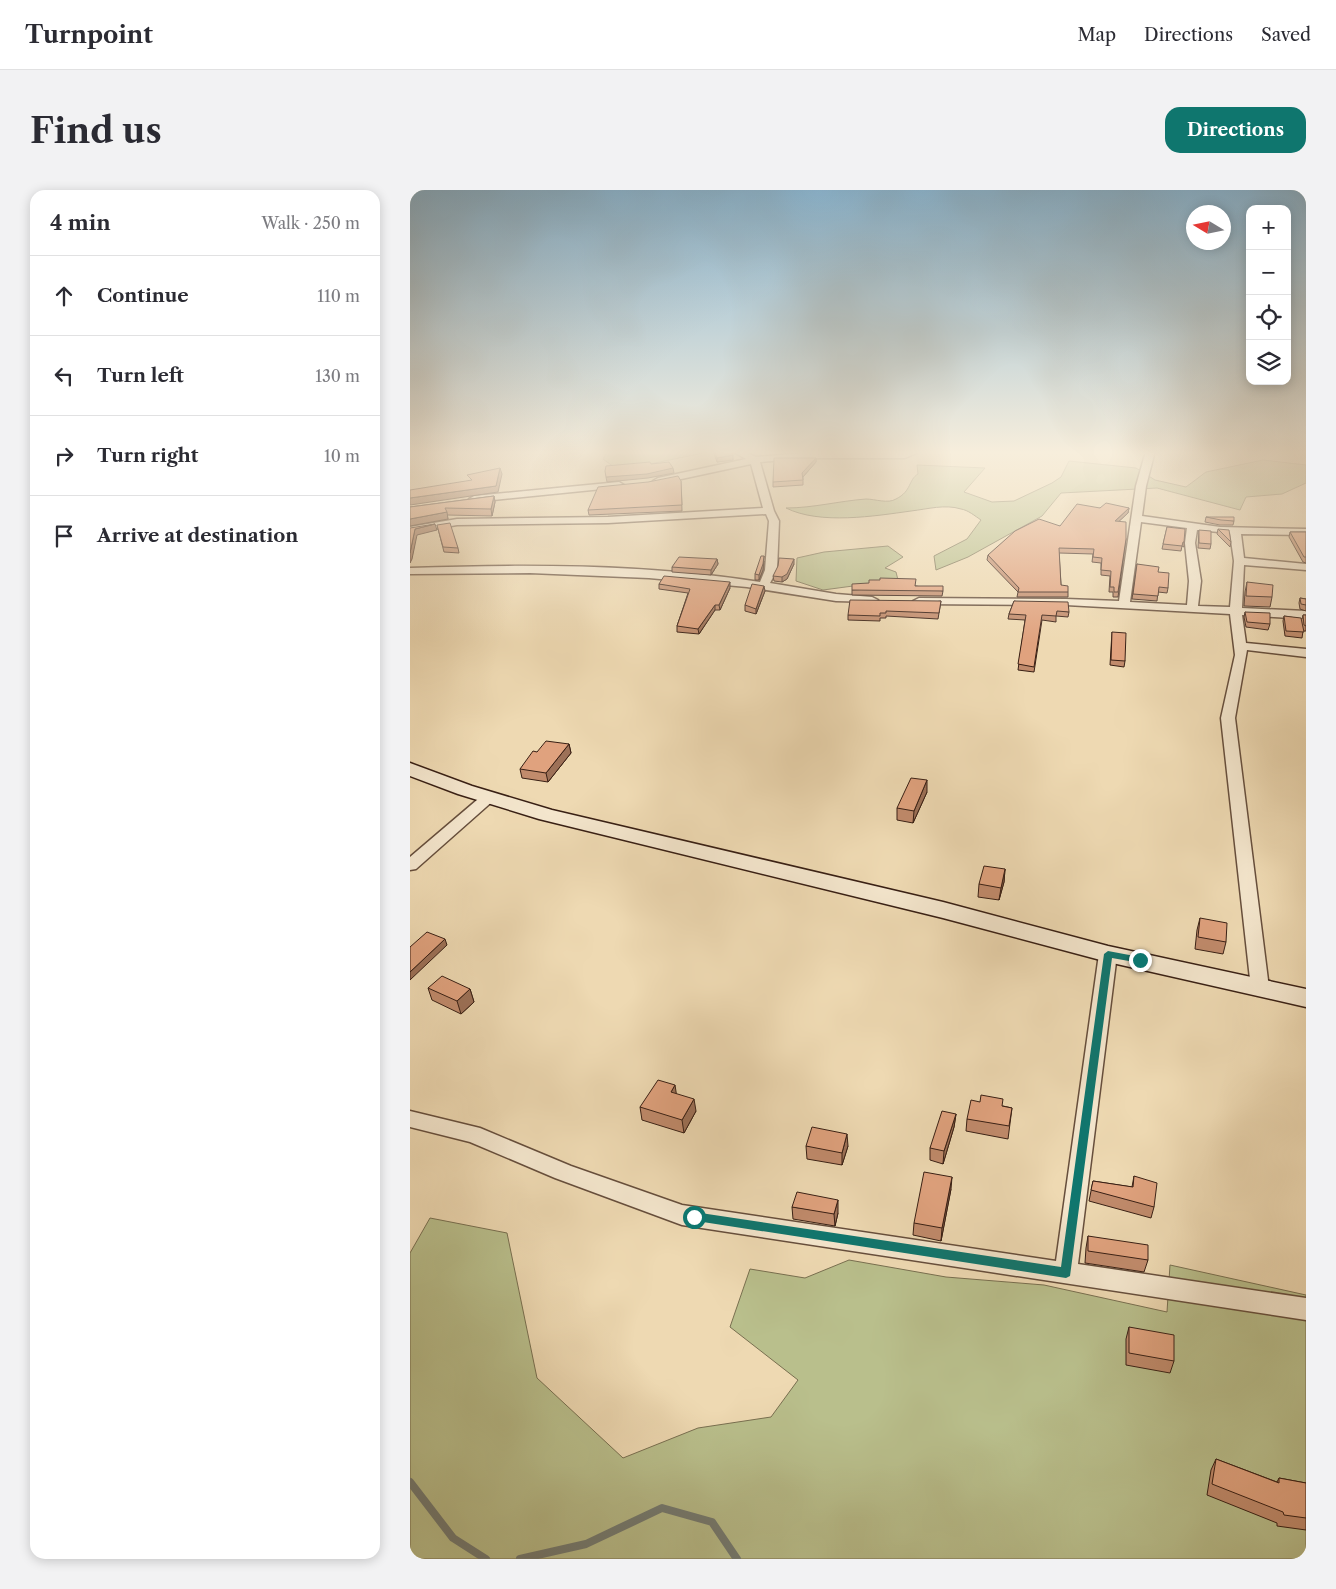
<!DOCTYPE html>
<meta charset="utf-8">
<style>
body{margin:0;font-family:"Libre Caslon Text",serif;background:#f2f2f3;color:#2b2b33}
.controls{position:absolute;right:15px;top:15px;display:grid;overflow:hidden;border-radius:10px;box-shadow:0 2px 12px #0003}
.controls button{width:45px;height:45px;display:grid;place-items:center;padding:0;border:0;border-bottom:1px solid #e1e1e2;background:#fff;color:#2b2b33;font:25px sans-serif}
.compass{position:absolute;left:776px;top:15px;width:45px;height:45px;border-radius:50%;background:#fff;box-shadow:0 2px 12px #0003;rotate:280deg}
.stop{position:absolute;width:15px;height:15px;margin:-11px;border:4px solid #0f766e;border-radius:50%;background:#fff}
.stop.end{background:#0f766e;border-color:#fff;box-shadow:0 1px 5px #0008}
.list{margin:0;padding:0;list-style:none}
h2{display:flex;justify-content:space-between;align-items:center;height:65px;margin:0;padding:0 20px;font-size:21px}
h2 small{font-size:16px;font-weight:400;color:#7c7c81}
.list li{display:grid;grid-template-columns:32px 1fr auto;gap:15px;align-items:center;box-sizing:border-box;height:80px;padding:0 20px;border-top:1px solid #e1e1e2}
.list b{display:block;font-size:19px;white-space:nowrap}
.list em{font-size:16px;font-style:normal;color:#7c7c81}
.icon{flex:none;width:28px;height:28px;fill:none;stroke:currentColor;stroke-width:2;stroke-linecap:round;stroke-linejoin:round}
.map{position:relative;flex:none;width:896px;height:1369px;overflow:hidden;border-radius:15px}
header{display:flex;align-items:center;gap:30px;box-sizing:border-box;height:70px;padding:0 25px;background:#fff;border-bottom:1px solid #e1e1e2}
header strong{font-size:24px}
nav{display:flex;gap:28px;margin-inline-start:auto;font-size:18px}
.intro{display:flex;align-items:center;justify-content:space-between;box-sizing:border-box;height:120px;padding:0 30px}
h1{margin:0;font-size:35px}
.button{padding:12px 22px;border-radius:15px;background:#0f766e;color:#fff;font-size:18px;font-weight:700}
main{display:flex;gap:30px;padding:0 30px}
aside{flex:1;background:#fff;border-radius:15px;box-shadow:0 2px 12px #0003}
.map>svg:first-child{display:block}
.green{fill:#b9bf8c;stroke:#786f50}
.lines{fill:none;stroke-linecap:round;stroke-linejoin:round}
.stream{stroke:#737b73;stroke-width:8}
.minor-casing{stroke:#664e3c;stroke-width:3}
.secondary-casing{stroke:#381f14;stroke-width:3}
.minor{fill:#f4e6cd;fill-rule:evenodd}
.secondary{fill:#f4e6cd;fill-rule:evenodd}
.wall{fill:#c18b6c;stroke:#381f14}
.shaded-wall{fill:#9d7158;stroke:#381f14}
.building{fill:#e0a27e;stroke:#381f14}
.route{fill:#0f766e}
</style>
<header>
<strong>Turnpoint</strong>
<nav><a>Map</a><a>Directions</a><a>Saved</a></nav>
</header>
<div class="intro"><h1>Find us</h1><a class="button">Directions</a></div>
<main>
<aside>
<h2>4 min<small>Walk · 250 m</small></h2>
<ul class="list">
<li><svg class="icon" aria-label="ahead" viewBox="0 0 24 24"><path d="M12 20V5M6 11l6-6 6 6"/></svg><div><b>Continue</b></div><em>110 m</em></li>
<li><svg class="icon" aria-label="left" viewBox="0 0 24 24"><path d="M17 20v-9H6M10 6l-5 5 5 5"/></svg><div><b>Turn left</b></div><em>130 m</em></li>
<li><svg class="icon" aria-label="right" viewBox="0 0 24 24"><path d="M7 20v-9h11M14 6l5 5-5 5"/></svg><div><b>Turn right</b></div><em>10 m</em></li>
<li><svg class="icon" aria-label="arrive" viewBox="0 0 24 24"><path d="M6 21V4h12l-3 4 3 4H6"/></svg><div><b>Arrive at destination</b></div></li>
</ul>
</aside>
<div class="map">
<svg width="896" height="1369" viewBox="0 0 896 1369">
<rect width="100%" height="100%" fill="#eed9b2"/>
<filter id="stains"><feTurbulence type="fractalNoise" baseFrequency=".004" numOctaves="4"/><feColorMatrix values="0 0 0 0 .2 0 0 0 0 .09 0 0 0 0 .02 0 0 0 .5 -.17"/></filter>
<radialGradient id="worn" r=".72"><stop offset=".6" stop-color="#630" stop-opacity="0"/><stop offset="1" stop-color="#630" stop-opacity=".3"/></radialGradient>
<path class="green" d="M197 261H303L240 274 204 277 193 269Z
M853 270 896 275V293L872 304 836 307 830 320 747 298 651 303 632 326 558 367 526 380 524 366 557 349 571 330C565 326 558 320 551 319 535 314 518 319 501 321 465 326 410 335 376 318 403 318 429 311 456 309 465 309 478 314 486 309 502 301 498 290 508 284L507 275 575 278 554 302 582 312 604 311 642 293 651 287 659 271 726 278 745 290 776 297 796 282Z
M478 356 493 367 475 378 486 382 488 390 413 400 386 391 387 368 414 362Z
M20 1028 97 1043 127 1188 213 1268 288 1238 361 1227 388 1190 320 1137 340 1079 395 1088 439 1070 536 1087 634 1095 757 1122 760 1075 896 1105V1369H0V1063Z"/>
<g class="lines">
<path class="stream" d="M0 1292 43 1348 76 1369
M110 1369 176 1354 252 1318 302 1332 327 1369"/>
<defs>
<path id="minor" d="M322 261H334L346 267 406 262 511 261 495 268H406L350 272 364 321 369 331 367 380 360 393 426 404 462 407 468 410 466 412 426 411 337 397 239 388 120 383 0 384V378C116 374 235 374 350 392L355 380 359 331 356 324 198 333 47 335 0 343V337L47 329 198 327 353 318 341 274 248 294 243 291 248 288 336 269Z
M736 261H745L736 296 732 326 810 337 896 339V345L831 344 834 368 896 374V380L834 375 832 418 896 421V429L832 425 836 453 896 459V467L837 460 825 528 859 798 856 803 850 805 844 803 841 798 811 528 825 465 820 424 656 415 509 414 503 411 509 408 656 409 709 411 726 296ZM731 332 777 338 775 353 779 391 777 415 720 412ZM787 340 820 343 824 371 820 417 788 416 791 391 785 353Z
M209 292 214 295 212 297 64 312 59 309 64 306Z
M79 603 84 604 86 607 84 610 6 679 0 680V667L74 604Z
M698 758 704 760 707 764 668 1074 896 1108V1130L272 1035 145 988 60 952 0 937V921L70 938 161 976 272 1015 646 1071 689 764 692 760Z"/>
<path id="secondary" d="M0 573 62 596 142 620 533 712 698 756 896 799V817L698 772 533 728 129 629 48 604 0 586Z"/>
</defs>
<use href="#minor" class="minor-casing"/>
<use href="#secondary" class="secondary-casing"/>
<use href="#minor" class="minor"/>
<use href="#secondary" class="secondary"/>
</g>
<path class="wall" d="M303 261H321L323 270 307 272Z
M406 268V272L393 287V295L363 297V292Z
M271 291 272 321 179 325 178 320Z
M84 306 85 312 82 326 37 325 38 329 0 317Z
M690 318H719L718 323 709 331 716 349 708 407H703V402H699L700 386 691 385V373L682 372 683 364 649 363 651 395 658 402V407H607L608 402 577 370 578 365 650 336Z
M796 327 824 331 823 335H810L795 332Z
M27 335 48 358 49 363 34 362Z
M757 337 774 352V357L772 356 771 361 752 359Z
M808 339 821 352 820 357 807 344Z
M789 340 801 354 800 359 788 358Z
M880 342H896V373L893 372 879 347Z
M307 369 308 374 301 385 262 382V377Z
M354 371 353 380 349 390H345V384Z
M384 374 377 389 372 392 364 391 363 386Z
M727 374 748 382 758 398 757 403 748 402 747 411 722 409Z
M837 392 862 407 860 417 834 416 835 402Z
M249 394 320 398 310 420H305L289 444 267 442V436L278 403 249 399Z
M506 396 533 401 532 406 442 405V400Z
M355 401 346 424 335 421V415Z
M890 408 896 409V421L890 419 889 413Z
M531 411 528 429 476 426V428H470V431L438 430V425Z
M604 411 659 422 658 427 646 426V432L632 430 624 482 608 480 615 430 598 429 599 424Z
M835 422 860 434 858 440 836 437 834 427Z
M893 425H896V441H893L892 448 875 446 873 431 874 426 892 429Z
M702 442 715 471 714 477 700 475Z
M159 554 161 563 138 592 112 588 110 579 127 562Z
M517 602 503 633 487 630V618Z
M595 679 594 692 589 710 568 707 569 694Z
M790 728 816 752 813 764 785 759 787 740Z
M18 798 60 799 64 812 51 824 22 810Z
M266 904 286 921 274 943 232 930 230 917Z
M593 916 602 918 598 949 556 941 557 929Z
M546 924 544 937 533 974 520 970V958Z
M396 956H438L432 975 397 969Z
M724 986 744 1017 741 1028 679 1011 683 991 722 997Z
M541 999 531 1051 503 1045 504 1033Z
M382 1017 428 1023 425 1036 383 1029Z
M678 1046 738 1070 734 1082 675 1073 676 1058Z
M719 1137 764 1171 760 1183 716 1175V1149Z
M806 1269 867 1292 869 1288 896 1293V1340L867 1336V1333L797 1305 801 1280Z"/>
<path class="shaded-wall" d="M323 265V270L307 272V268Z
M406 268V272L392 288V283Z
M90 278 92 284 88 302 0 315V308L86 296Z
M263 278 264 283 238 288 197 292 196 287Z
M84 306 85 312 82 326 81 319Z
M719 318 718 323 704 336 705 331Z
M37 322 38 329 0 336V329Z
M25 334 27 340 7 345 2 369 0 373V363L5 339Z
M354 366 353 380 349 390V385Z
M307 369 308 374 301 385V380Z
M384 369V374L377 389 372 392V387Z
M320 392V398L310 420 309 415Z
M354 396 355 401 346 424V419Z
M305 415V420L289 444 288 439Z
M159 554 161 563 138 592 136 583Z
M517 590V602L503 633 504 621Z
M595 679 594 692 589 710 591 698Z
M35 749 37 755 0 790V782Z
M60 799 64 812 51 824 47 811Z
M265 895 267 908 261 902Z
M284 909 286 921 274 943 272 930Z
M546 924 544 937 533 974 534 961Z
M437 944 438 956 432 975V963Z
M542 987 541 999 531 1051 532 1038Z
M428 1010V1023L425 1036 424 1024Z"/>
<path class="building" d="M304 261H321L323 265 307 268Z
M364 268H406L392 283 393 290 363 292Z
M240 272 241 274 259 272 263 278 237 284 196 287 195 281 196 276Z
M90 278 86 296 0 308V300L62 290 57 285Z
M268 286 271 291 272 315 178 320 188 297 238 292Z
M84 306 81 319 35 318 37 322 0 329V317Z
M696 313 719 318 705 331 716 332V349L708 402H704V397H700L701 381 691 380 692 368 683 367 684 359 649 358 651 395 658 396V402H608L609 398 578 365 605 341 629 329 650 336 667 314 690 318Z
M796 327H824V331L811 330Z
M40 333 48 358 33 357 27 335Z
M25 334 5 339 0 363V338Z
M757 337 775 339 774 352H773L772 356 753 354Z
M808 339 819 340 821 352Z
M789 340 801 341V354L789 353Z
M880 342H896V367H894Z
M351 366H354L353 374 349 385 345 384Z
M269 367 307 369 301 380 262 377Z
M369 368 384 369 377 384 372 387 363 386 368 376Z
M727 374 749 377 748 382 759 383 758 398 749 397 748 406 723 404Z
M254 386 320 392 309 415H305L288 439 267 436 280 399 249 394Z
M470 388 506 389 505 396H533V401L442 400V394L459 393V390H470Z
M837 392 863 395 862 407 836 406Z
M342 394 354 396 346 419 335 415Z
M890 408 896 409V415L891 414Z
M440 410 531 411 529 423 476 421V423H470V426L438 425Z
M604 411 658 412 659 422 647 421 646 426 632 425 624 477 608 474 616 425 599 424Z
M835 422 860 423V434L837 432Z
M893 425H896V436L894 435Z
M874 426 891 428 894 442 876 441Z
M702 442 716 443 715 471 701 470Z
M136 551 159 554 136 583 110 579 123 561 127 562Z
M501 588 517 590 504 621 487 618Z
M574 676 595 679 591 698 569 694Z
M790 728 817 733 816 752 788 747Z
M17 742 35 749 0 782V757Z
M32 786 60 799 47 811 18 798Z
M248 890 265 895 261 902 284 909 272 930 230 917Z
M571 905 593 909 592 916 602 918 599 936 557 929 561 910 570 912Z
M532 921 546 924 534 961 520 958Z
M402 937 437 944 432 963 396 956Z
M514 982 542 987 532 1038 504 1033Z
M724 986 747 993 744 1017 681 1000 683 991 723 997Z
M387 1002 428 1010 424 1024 382 1017Z
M678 1046 738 1055V1070L678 1061Z
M719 1137 764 1145V1171L719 1163Z
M806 1269 869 1293V1288L896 1293V1328L874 1325 873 1322 802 1294Z"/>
<linearGradient id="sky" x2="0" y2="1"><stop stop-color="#89b6d3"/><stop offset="0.58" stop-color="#f7eedc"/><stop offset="1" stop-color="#f7eedc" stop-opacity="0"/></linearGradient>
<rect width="896" height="453" fill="url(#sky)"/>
<path class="route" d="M698 761 730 767 734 770 730 773 702 768 660 1086 656 1088 280 1030 279 1027 280 1023 284 1022 651 1077 694 764Z"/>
<rect width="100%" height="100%" filter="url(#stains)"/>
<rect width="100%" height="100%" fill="url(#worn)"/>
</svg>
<div class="controls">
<button>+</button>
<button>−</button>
<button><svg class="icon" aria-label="locate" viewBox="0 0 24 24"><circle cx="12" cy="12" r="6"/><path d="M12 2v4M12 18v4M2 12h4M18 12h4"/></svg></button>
<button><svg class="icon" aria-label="layers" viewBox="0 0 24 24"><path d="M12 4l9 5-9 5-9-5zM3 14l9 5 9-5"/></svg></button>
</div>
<svg class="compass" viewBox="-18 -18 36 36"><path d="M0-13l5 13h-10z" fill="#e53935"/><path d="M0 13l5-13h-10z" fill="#7c7c81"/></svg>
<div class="stop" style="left:284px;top:1027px"></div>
<div class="stop end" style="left:730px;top:770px"></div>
</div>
</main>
